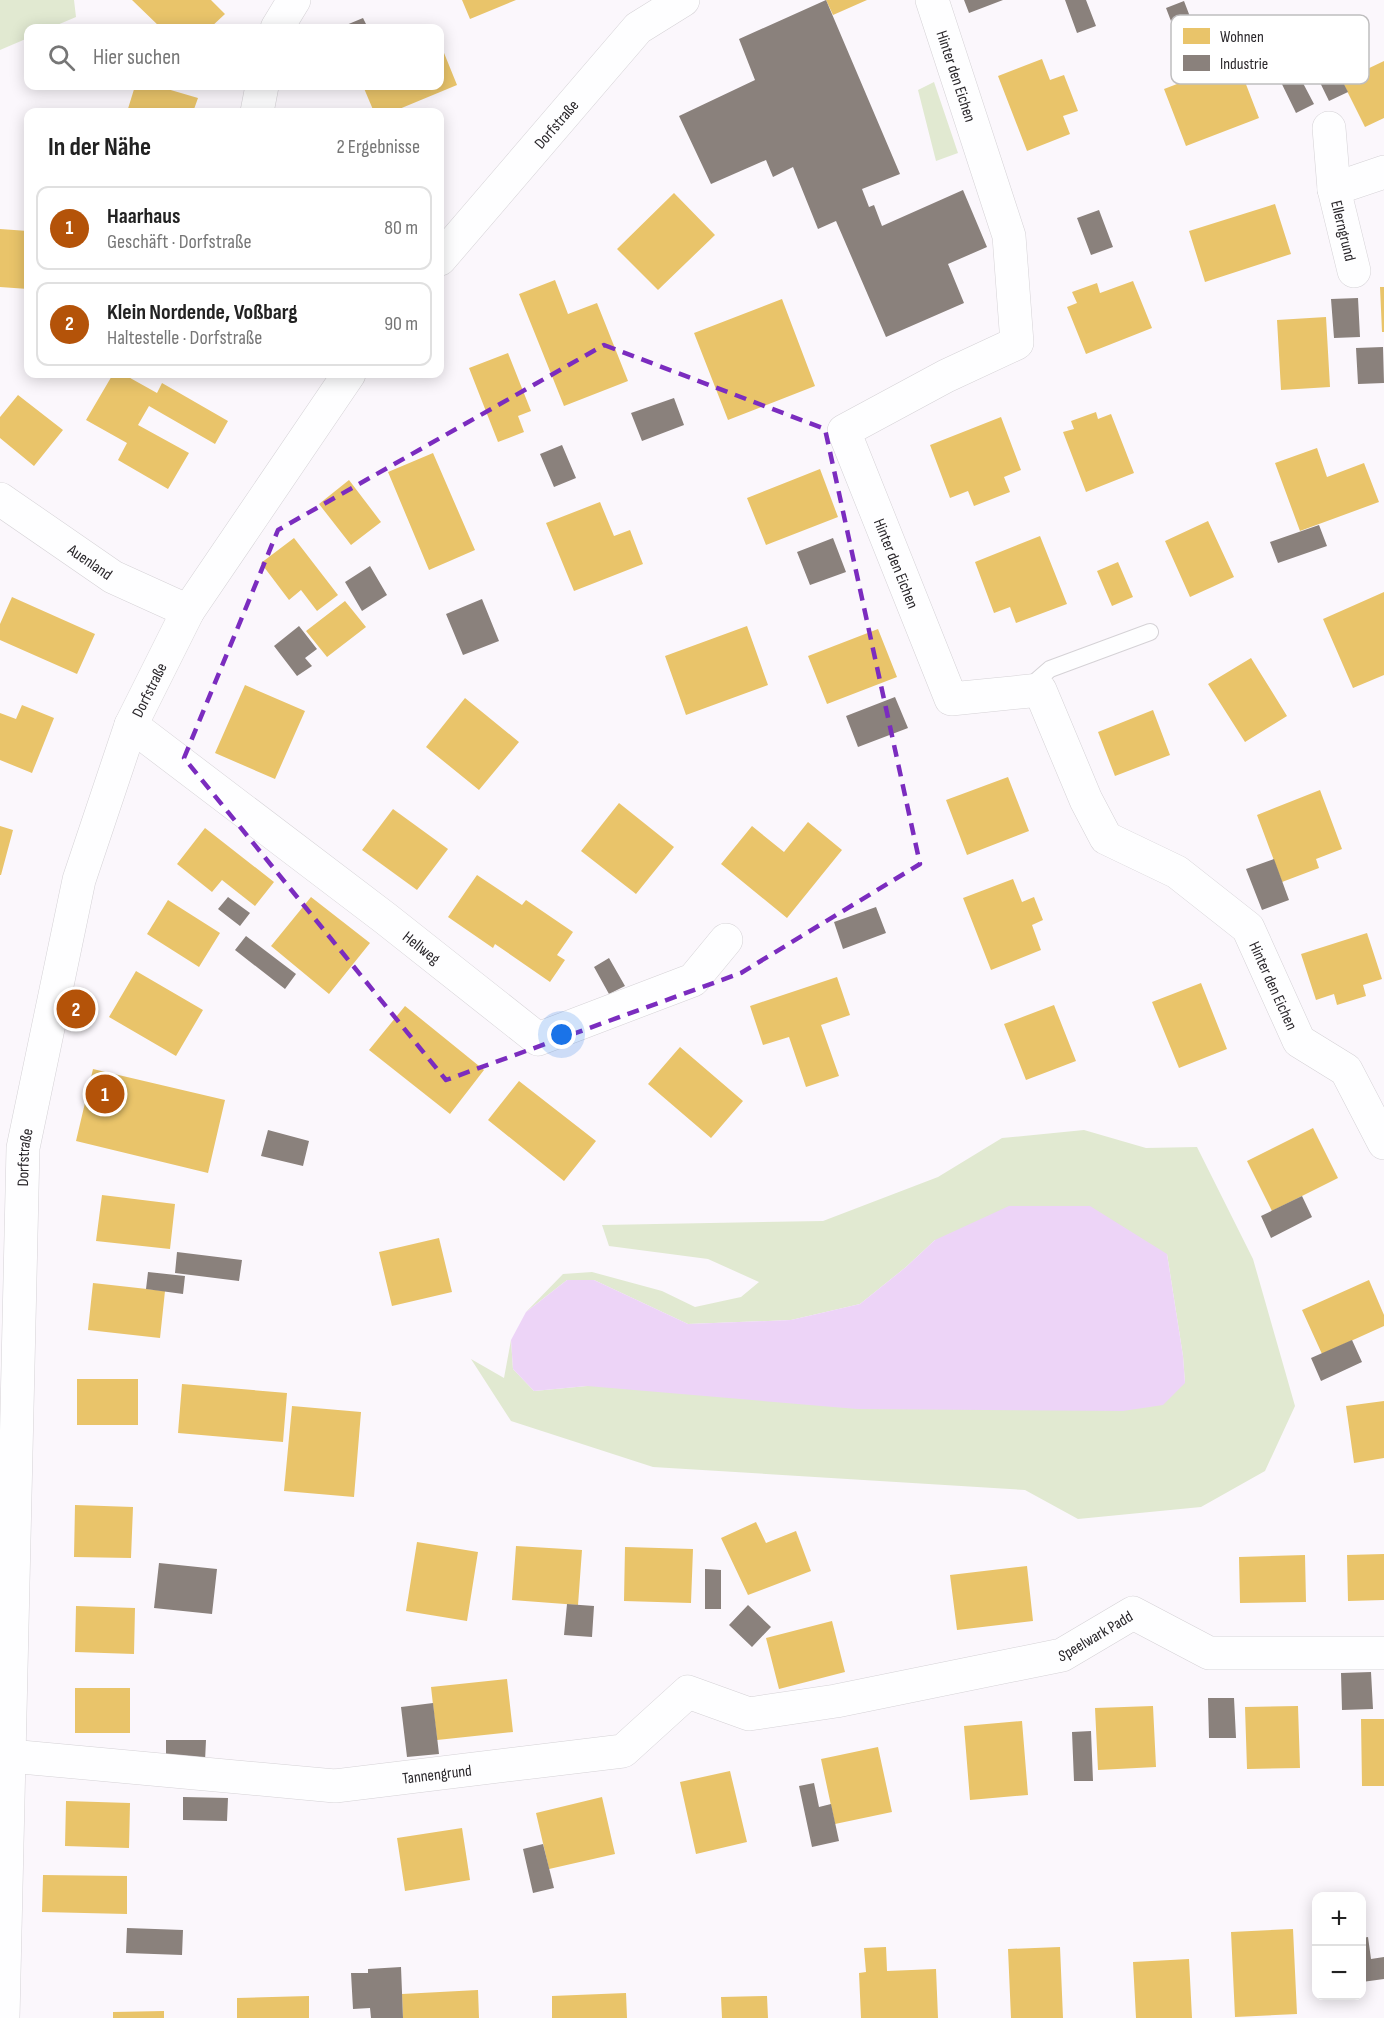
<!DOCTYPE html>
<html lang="de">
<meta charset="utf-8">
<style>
body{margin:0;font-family:"Sofia Sans Condensed",sans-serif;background:#f6f6f6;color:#222}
.controls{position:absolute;right:18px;bottom:18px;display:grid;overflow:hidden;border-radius:12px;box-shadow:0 3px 15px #0003}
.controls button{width:54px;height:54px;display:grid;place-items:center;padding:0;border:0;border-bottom:2px solid #e0e0e0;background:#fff;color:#222;font:30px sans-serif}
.you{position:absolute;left:562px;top:1035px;width:21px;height:21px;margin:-15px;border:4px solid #fff;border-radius:50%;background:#1a73e8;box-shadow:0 0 0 9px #1a73e833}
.badge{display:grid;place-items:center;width:39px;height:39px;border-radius:50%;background:#b45309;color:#fff;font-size:20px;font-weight:700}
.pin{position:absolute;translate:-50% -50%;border:3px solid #fff;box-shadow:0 2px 6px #0006}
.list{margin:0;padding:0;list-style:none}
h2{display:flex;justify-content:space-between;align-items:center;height:78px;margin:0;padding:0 24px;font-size:26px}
h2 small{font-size:20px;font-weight:400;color:#767676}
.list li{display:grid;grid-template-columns:39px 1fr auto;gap:18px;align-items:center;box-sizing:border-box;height:84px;margin:0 12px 12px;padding:0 12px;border:2px solid #e0e0e0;border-radius:12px}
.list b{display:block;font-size:22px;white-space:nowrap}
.list p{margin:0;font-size:20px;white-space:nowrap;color:#767676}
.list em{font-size:20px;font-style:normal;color:#767676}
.icon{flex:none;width:33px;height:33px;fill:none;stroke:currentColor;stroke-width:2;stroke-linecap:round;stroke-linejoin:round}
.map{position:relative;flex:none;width:1384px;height:2018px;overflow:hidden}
.search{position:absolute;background:#fff;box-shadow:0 3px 15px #0003;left:24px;top:24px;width:420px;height:66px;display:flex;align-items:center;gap:15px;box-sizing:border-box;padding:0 21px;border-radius:12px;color:#767676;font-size:22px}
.panel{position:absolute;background:#fff;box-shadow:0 3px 15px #0003;left:24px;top:108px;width:420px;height:270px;border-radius:12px}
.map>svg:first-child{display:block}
.green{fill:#e1e9d1}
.water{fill:#edd4f7}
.homes{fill:#e9c46a}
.industry{fill:#8a817c}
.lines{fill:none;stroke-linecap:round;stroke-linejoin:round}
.service-casing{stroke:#d5d2d6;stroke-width:18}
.minor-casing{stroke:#d5d2d6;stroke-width:34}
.service{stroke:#fefeff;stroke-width:16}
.minor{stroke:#fefeff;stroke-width:33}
.marked{fill:none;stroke:#7b2cbf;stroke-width:4.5;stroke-dasharray:12 8;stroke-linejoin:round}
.labels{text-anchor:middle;stroke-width:6;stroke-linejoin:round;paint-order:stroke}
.street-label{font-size:16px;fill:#2a272b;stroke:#fff}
.key{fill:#fff;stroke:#bfbebf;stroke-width:1.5}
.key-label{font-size:16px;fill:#2a272b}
</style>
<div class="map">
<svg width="1384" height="2018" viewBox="0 0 1384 2018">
<rect width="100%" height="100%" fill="#fbf7fc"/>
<path class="green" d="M0 0H74L76 17 50 28H28V38L0 50Z
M934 82 958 153 936 161 918 90Z
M1084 1130 1146 1148 1197 1147 1253 1259 1295 1406 1265 1471 1201 1507 1078 1519 1025 1490 653 1467 511 1421 471 1359 504 1378 511 1340 513 1369 534 1391 587 1386 1185 1383 1183 1356 1167 1254 935 1240 906 1267 860 1304 791 1320 688 1324 594 1280H567L526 1312 563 1274 592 1272 662 1291 695 1307 741 1297 759 1282 708 1259 609 1246 602 1225 823 1221 938 1177 1002 1138Z"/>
<path class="water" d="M1009 1206H1090L1167 1254 1183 1356 1185 1383 1163 1405 1123 1411 857 1409 587 1386 534 1391 513 1369 511 1340 526 1312 567 1280H594L688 1324 791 1320 860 1304 906 1267 935 1240Z"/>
<path class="homes" d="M132 0H211L225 14 210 28H161Z
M462 0H516L470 19Z
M826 0H867L833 15Z
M440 43 457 85 392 112H374L363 86H440Z
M1042 59 1050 80 1064 75 1078 111 1063 116 1070 134 1027 151 998 76Z
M1237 61 1259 118 1186 146 1164 89Z
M1384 61V118L1365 127 1342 81Z
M135 86H157L198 98 193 112H127Z
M674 193 715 235 658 290 617 249Z
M1275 204 1291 254 1205 282 1189 231Z
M0 229 28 231V289L0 287Z
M555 280 568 314 597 303 628 381 564 406 519 294Z
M1133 281 1152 328 1086 354 1067 307 1077 303 1072 292 1097 283 1100 293Z
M1380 287H1384V332H1382Z
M782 299 815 386 728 420 694 333Z
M1326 317 1330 387 1281 390 1277 320Z
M508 353 531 411 518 416 524 432 498 442 469 368Z
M113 374H123L157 393 162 383 228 421 215 444 149 406 138 425 189 453 168 489 118 460 127 443 86 420Z
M18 395 63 430 34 466 0 438V417Z
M1096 412 1098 419 1111 414 1134 473 1086 492 1063 432 1074 429 1071 421Z
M1001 417 1021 470 1004 477 1010 492 974 506 968 491 950 498 930 445Z
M1317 448 1327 477 1364 463 1379 502 1300 531 1275 463Z
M433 453 475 550 429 570 388 472Z
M820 469 838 517 766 545 747 498Z
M349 480 381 522 351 545 319 504Z
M600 502 614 536 630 530 643 564 574 591 546 523Z
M1208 521 1234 577 1190 597 1165 541Z
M1040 536 1067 604 1016 623 1010 607 994 613 975 562Z
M294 538 338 595 317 611 301 590 289 600 261 563Z
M1118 562 1133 597 1112 606 1097 571Z
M1384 592V675L1353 688 1323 619Z
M12 597 95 634 77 674 0 640V624Z
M345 601 366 627 327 657 306 631Z
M747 626 768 685 686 715 665 656Z
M878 629 897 677 827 704 808 656Z
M1251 658 1287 716 1245 742 1208 684Z
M245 685 305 711 275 779 215 753Z
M465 698 519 742 479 790 426 747Z
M22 705 54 718 32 773 0 760V713L16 719Z
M1153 710 1170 755 1115 776 1098 732Z
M1008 777 1029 831 967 855 946 800Z
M1320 790 1342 849 1316 859 1319 868 1282 882 1257 815Z
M619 803 674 847 636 894 581 851Z
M393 809 448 849 417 890 362 850Z
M808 822 842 850 787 918 721 864 752 826 784 852Z
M0 826 13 830 1 875H0Z
M205 828 274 882 255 906 222 880 212 892 177 864Z
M477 875 522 905 526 900 573 932 557 955 565 960 550 982 495 944 493 948 448 917Z
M1013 879 1022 902 1034 897 1043 920 1032 925 1041 950 991 970 963 898Z
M311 897 370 943 329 994 271 946Z
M168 900 220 933 199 967 147 934Z
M1367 933 1382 979 1363 985 1366 996 1337 1005 1334 994 1316 1000 1301 954Z
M136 971 203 1010 176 1056 109 1017Z
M837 977 850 1015 821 1025 839 1076 806 1087 789 1037 763 1045 750 1006Z
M1201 983 1227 1049 1179 1068 1152 1002Z
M1054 1005 1076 1061 1026 1080 1004 1024Z
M405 1006 484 1070 450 1114 369 1050Z
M680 1047 743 1101 711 1138 648 1084Z
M93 1069 225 1100 208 1173 76 1141Z
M519 1081 596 1141 564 1181 488 1120Z
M1313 1128 1338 1178 1272 1211 1247 1161Z
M102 1195 175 1204 170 1249 96 1241Z
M439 1238 452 1292 392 1306 379 1252Z
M1369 1280 1384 1315V1326L1322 1354 1302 1310Z
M93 1283 165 1291 160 1338 88 1330Z
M77 1379H138V1425H77Z
M182 1384 287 1393 283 1442 178 1433Z
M1384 1401V1458L1354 1463 1346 1406Z
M292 1406 361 1412 354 1497 284 1491Z
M75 1505 133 1507 131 1558 74 1557Z
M756 1522 766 1543 796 1531 811 1571 748 1595 721 1538Z
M417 1542 478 1552 467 1621 406 1611Z
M516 1546 582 1550 578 1605 512 1600Z
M625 1547 693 1549 691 1603 624 1601Z
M1384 1554V1600L1348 1601 1347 1555Z
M1305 1555 1306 1602 1240 1603 1239 1557Z
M1027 1566 1033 1621 957 1630 950 1575Z
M76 1606 135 1608 134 1654 75 1652Z
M832 1621 845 1672 779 1689 766 1638Z
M507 1679 513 1732 437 1740 431 1687Z
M75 1688H130V1733H75Z
M1153 1706 1156 1767 1098 1770 1095 1708Z
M1298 1706 1300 1768 1247 1769 1245 1707Z
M1361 1719H1384V1786H1362Z
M1022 1721 1028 1795 970 1800 964 1726Z
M878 1747 892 1812 835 1824 821 1759Z
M730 1771 747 1842 696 1854 680 1782Z
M602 1797 615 1854 549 1869 536 1813Z
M66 1801 130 1803 129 1848 65 1846Z
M462 1828 470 1880 405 1891 397 1838Z
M43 1875 127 1876V1914L42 1912Z
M1293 1929 1297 2014 1235 2017 1231 1932Z
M886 1947 887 1971 936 1969 938 2018H861L859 1973 866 1972 864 1948Z
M1060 1947 1063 2018H1011L1008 1949Z
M1189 1959 1192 2018H1136L1133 1962Z
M478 1990 479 2018H403L402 1994Z
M626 1993 627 2018H552V1996Z
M309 1996V2018H237V1998Z
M767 1996 768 2018H722L721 1997Z
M164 2011V2018H113V2012Z"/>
<path class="industry" d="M826 0 900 174 862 189 869 207 874 205 882 226 963 190 987 247 948 264 964 303 886 337 836 221 818 229 793 167 773 177 766 160 711 184 679 116 755 80 739 39Z
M964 0H1003L969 13Z
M1065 0H1086L1096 26 1077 33Z
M1184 1 1197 35 1179 42 1166 8Z
M363 18 368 28H339Z
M1328 53 1348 92 1329 101 1310 62Z
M1294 66 1314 104 1296 113 1277 74Z
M1099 210 1113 247 1091 255 1077 218Z
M1358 298 1360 337 1334 338 1331 299Z
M1383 347 1384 383 1358 384 1356 348Z
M674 398 684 425 642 441 631 413Z
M562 445 576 478 554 487 540 454Z
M1319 525 1327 546 1278 563 1270 542Z
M833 538 846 572 810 585 797 552Z
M370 566 387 595 362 611 345 582Z
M482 599 499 641 463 655 446 614Z
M299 626 317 649 305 658 312 666 297 676 274 646Z
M895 697 908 728 858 747 846 716Z
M1274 859 1289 900 1262 910 1246 869Z
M228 897 250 913 240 926 218 909Z
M876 907 886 933 843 949 834 922Z
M246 936 296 974 285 989 235 950Z
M609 958 625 986 609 994 594 967Z
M268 1130 309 1141 303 1166 261 1156Z
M1302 1196 1312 1217 1271 1238 1261 1216Z
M177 1252 242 1260 239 1281 175 1273Z
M148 1272 185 1276 183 1294 146 1289Z
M1352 1340 1362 1362 1321 1381 1311 1358Z
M159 1563 217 1569 212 1614 154 1608Z
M705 1569 721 1570V1609H705Z
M567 1604 594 1606 592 1637 564 1635Z
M748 1605 771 1627 752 1647 729 1625Z
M1371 1672 1373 1709 1342 1710 1341 1673Z
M1208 1698H1234L1236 1738H1209Z
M433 1703 439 1754 407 1757 401 1707Z
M1091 1731 1093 1781H1074L1072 1732Z
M166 1740H206L205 1761 166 1760Z
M814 1783 819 1807 831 1804 839 1841 812 1847 799 1786Z
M183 1797 228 1798 227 1821 183 1820Z
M543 1844 554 1888 533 1893 523 1849Z
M127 1928 183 1930 182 1955 126 1953Z
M1368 1937 1371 1959 1384 1957V1979L1362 1982V1938Z
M401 1967 403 2018H371L370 2008 353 2009 351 1973H368V1969Z"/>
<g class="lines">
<defs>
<path id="service" d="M1027 689 1050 669 1150 632"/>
<g id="minor">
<path id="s1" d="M932 0 1009 236 1017 343 946 376 844 431 951 699 1040 690 1086 800 1106 838 1177 872 1248 928 1299 1041 1346 1070 1384 1143"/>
<path d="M277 28 294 0"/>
<path d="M257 112 262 86"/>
<path id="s2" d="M1329 128 1334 189 1354 271"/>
<path d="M1334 189 1384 172"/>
<path id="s3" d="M440 259 638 28 683 0"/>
<path id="s4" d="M0 499 113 577 188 611"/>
<path id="s5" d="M131 725 385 918 538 1039 693 980 726 940"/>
<path id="s6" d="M10 1756 335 1786 623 1751 688 1692 749 1714 836 1701 1062 1655 1133 1613 1209 1653H1384"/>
<path id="s7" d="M3 2018 23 1148 79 880 131 725 188 611 349 374"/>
</g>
</defs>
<use href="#service" class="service-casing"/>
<use href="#minor" class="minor-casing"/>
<use href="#service" class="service"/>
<use href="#minor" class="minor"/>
</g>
<path class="marked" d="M604 345 825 429 920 864 741 973 446 1080 184 758 278 530Z"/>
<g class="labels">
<g class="street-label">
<text dy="6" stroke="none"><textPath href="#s1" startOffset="80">Hinter den Eichen</textPath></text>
<text dy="6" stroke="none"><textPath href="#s3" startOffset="178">Dorfstraße</textPath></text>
<text dy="6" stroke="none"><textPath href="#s2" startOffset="104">Ellerngrund</textPath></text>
<text dy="6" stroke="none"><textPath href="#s4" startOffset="110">Auenland</textPath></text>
<text dy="6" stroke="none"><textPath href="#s1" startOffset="692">Hinter den Eichen</textPath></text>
<text dy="6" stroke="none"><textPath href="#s7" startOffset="1347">Dorfstraße</textPath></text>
<text dy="6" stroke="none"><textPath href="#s5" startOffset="366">Hellweg</textPath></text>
<text dy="6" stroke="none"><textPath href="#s1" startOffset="1322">Hinter den Eichen</textPath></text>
<text dy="6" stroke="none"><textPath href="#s7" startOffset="861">Dorfstraße</textPath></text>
<text dy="6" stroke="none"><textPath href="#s6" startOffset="1126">Speelwark Padd</textPath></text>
<text dy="6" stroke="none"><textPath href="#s6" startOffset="429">Tannengrund</textPath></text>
</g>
</g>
<rect x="1171" y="15" width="198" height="69" rx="9" class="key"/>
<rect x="1183" y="28" width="27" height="16" fill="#e9c46a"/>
<rect x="1183" y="55" width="27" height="16" fill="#8a817c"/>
<g class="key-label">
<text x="1220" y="42">Wohnen</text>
<text x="1220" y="69">Industrie</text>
</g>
</svg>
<div class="controls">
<button>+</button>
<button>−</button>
</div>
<div class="you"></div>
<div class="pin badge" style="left:105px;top:1094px">1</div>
<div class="pin badge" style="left:76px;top:1009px">2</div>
<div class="search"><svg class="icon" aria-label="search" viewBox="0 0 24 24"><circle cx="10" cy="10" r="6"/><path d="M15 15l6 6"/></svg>Hier suchen</div>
<section class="panel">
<h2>In der Nähe<small>2 Ergebnisse</small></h2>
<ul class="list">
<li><span class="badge">1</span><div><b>Haarhaus</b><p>Geschäft · Dorfstraße</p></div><em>80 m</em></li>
<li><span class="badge">2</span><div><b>Klein Nordende, Voßbarg</b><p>Haltestelle · Dorfstraße</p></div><em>90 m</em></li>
</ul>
</section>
</div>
